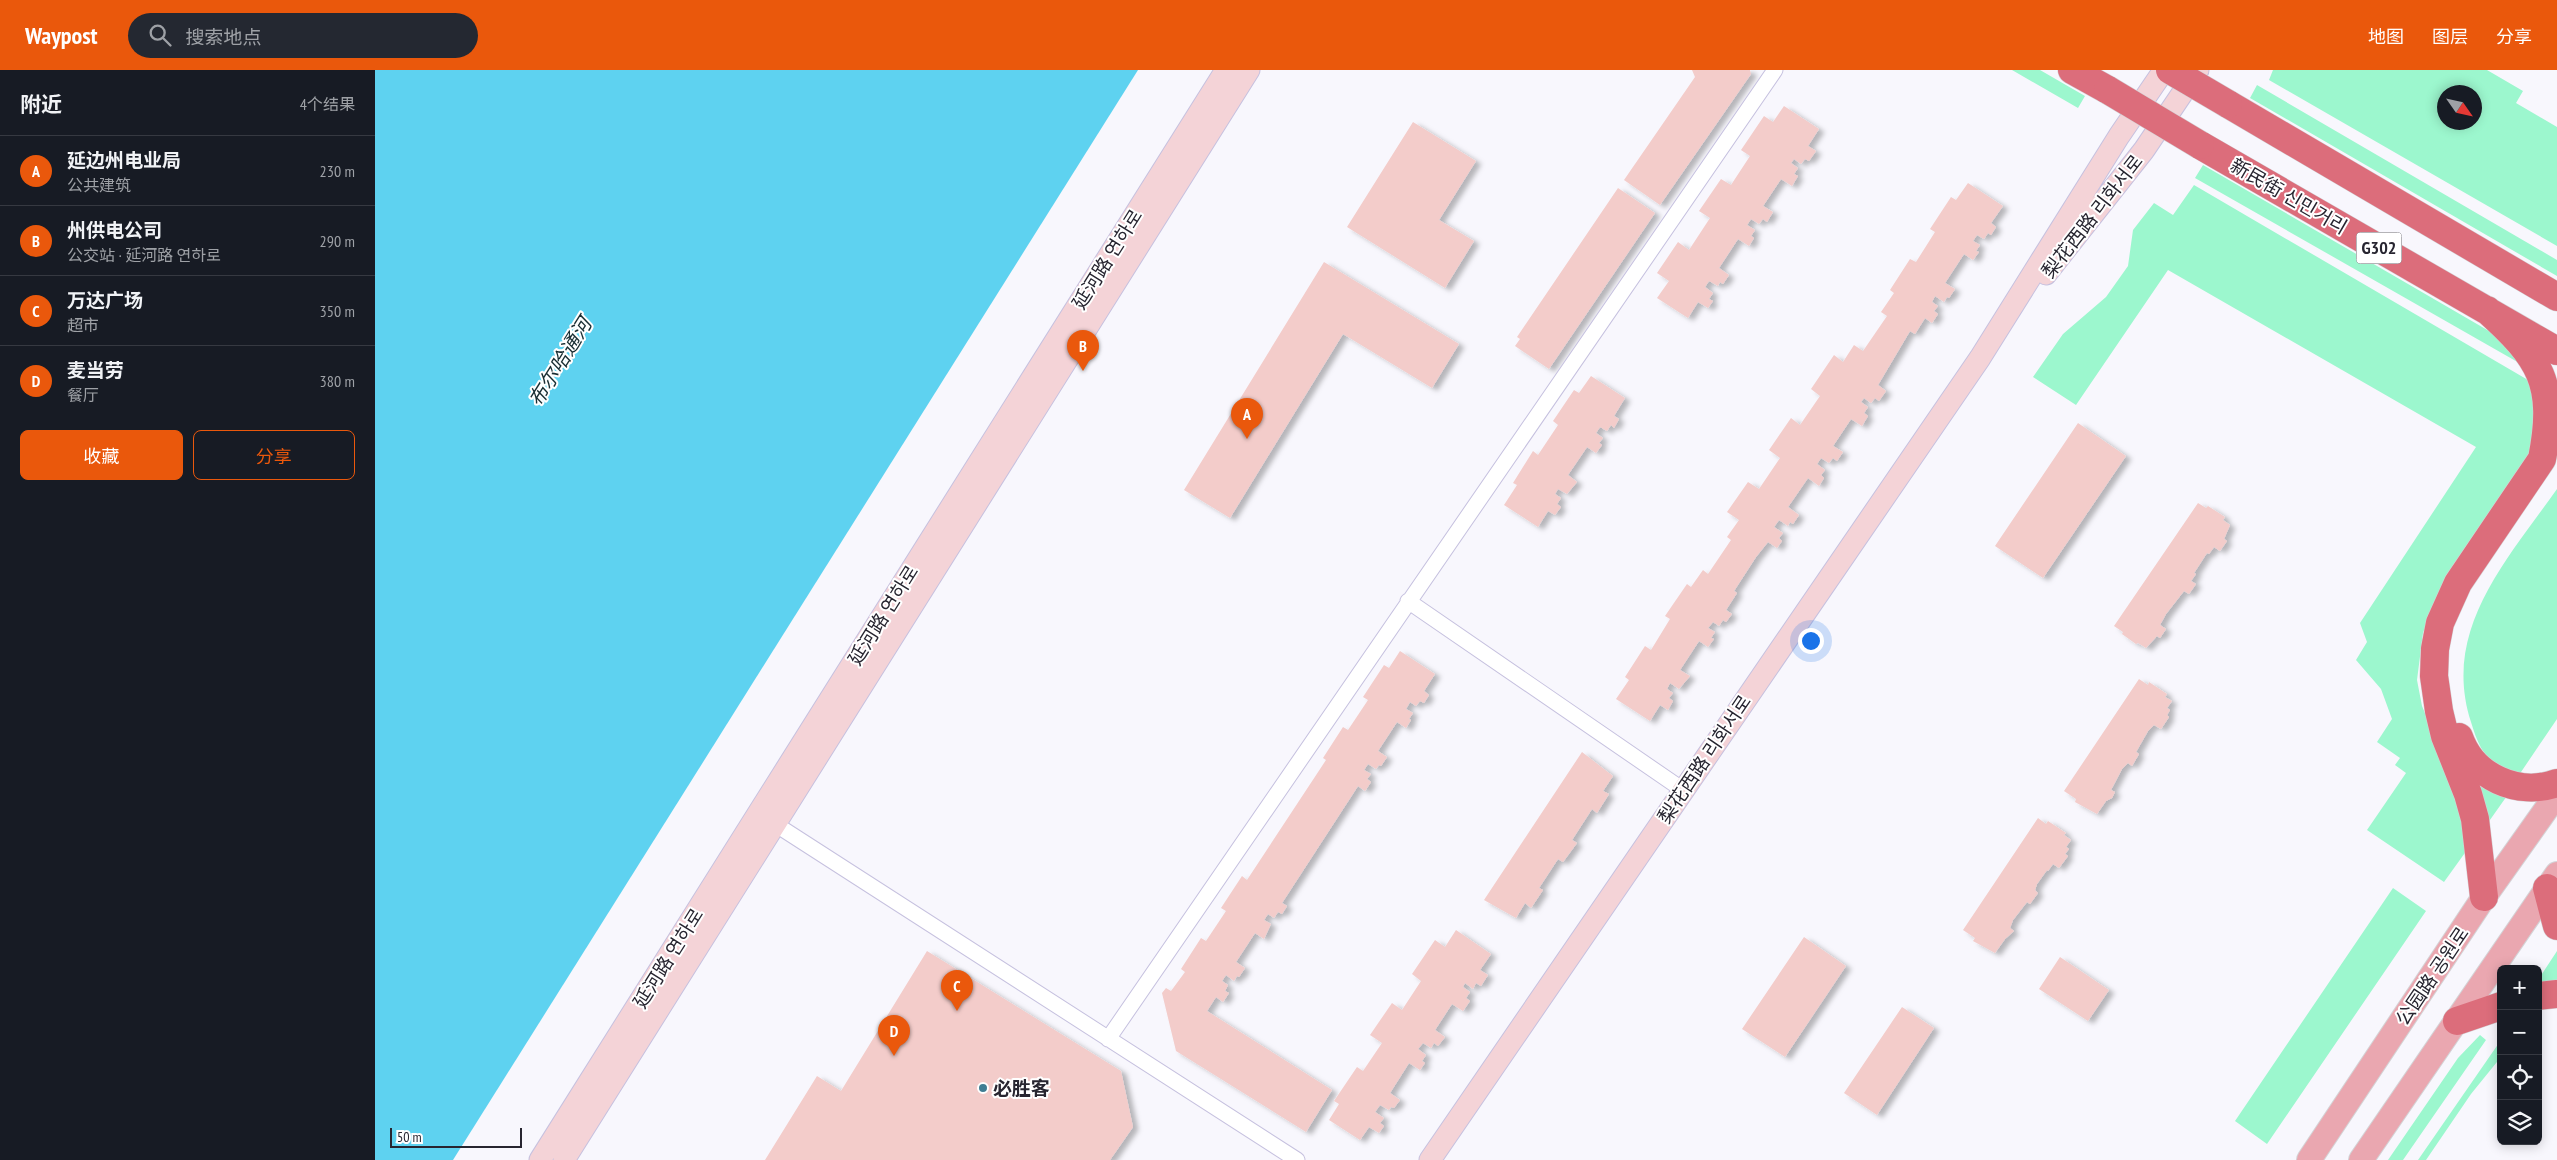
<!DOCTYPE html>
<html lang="zh">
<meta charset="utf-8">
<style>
body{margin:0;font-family:"PT Sans Narrow","Noto Sans SC","Noto Sans KR",sans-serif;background:#242831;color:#f1f3f6}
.controls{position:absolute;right:15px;bottom:15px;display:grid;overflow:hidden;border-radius:8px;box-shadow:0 2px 12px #0003}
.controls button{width:45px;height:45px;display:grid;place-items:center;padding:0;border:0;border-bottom:1px solid #363941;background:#171b24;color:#f1f3f6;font:25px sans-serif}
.compass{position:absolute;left:2062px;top:15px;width:45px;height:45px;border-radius:50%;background:#171b24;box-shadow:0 2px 12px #0003;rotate:124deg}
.scale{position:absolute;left:15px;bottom:12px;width:132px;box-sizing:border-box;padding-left:5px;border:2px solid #272530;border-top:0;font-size:14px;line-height:18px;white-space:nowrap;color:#272530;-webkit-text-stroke:4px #fff;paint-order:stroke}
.you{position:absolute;left:1435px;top:570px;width:18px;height:18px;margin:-12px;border:4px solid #fff;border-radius:50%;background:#1a73e8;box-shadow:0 0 0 8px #1a73e833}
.badge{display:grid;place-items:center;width:32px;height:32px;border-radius:50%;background:#ea580c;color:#fff;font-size:16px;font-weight:700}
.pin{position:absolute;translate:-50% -41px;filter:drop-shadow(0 1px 2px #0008)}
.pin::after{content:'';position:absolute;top:26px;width:18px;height:15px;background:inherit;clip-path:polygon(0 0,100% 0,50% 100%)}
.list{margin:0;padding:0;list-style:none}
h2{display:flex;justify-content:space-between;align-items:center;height:65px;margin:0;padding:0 20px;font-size:21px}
h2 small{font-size:16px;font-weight:400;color:#9ea1a6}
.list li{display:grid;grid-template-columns:32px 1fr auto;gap:15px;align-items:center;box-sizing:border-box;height:70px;padding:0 20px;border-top:1px solid #363941}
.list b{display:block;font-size:19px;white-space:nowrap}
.list p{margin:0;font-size:16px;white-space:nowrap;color:#9ea1a6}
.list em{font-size:16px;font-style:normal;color:#9ea1a6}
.actions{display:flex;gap:10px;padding:15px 20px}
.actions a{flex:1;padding:11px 0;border:1px solid #ea580c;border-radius:8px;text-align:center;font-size:18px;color:#ea580c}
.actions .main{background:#ea580c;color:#fff}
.icon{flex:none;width:28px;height:28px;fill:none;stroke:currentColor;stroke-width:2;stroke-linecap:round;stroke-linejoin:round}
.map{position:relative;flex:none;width:2182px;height:1090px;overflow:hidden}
header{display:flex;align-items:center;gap:30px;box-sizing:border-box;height:70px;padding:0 25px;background:#ea580c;color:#fff}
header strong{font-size:24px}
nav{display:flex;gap:28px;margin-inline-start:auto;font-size:18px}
.search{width:350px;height:45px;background:#242831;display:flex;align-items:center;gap:12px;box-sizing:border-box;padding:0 18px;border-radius:28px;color:#9ea1a6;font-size:19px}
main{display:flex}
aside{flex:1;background:#171b24}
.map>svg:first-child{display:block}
.green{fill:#9cf7ce;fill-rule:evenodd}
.water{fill:#5ed2f0}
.building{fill:#f3ccca;filter:url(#shadow)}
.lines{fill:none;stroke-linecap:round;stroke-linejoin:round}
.street-casing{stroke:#c6c1df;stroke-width:17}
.secondary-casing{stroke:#c6c1df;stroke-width:23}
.primary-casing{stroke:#d4d3d6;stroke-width:26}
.highway-casing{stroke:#d4d3d6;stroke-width:29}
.street{stroke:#fff;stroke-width:15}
.secondary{stroke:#f4d3d7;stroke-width:21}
.primary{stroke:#eaa7b0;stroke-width:24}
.highway{stroke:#dc6d7b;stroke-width:28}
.highway-bridge-casing{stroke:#d4d3d6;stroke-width:29;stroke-linecap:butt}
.highway-bridge{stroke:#dc6d7b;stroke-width:28}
.poi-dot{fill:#3f7d93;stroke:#fff;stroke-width:2}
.labels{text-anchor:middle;stroke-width:4;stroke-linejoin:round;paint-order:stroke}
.shield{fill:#fff;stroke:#68666e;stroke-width:1}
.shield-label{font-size:18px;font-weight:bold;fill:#272530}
.street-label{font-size:19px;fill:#272530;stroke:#fff}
.poi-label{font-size:19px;font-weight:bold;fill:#272530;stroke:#fff;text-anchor:start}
.water-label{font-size:20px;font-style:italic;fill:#182d32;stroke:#fff}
</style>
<header>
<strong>Waypost</strong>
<div class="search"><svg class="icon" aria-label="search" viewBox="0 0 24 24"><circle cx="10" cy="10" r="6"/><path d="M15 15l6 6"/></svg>搜索地点</div>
<nav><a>地图</a><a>图层</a><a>分享</a></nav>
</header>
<main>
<aside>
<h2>附近<small>4个结果</small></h2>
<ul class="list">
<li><span class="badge">A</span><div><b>延边州电业局</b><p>公共建筑</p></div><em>230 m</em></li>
<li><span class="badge">B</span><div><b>州供电公司</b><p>公交站 · 延河路 연하로</p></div><em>290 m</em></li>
<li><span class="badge">C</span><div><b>万达广场</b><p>超市</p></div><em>350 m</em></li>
<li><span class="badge">D</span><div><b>麦当劳</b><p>餐厅</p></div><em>380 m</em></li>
</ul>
<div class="actions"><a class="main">收藏</a><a>分享</a></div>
</aside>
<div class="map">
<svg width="2182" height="1090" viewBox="0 0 2182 1090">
<defs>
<filter id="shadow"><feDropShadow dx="5.5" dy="3" stdDeviation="2.5" flood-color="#0004"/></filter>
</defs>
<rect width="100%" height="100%" fill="#f8f7fd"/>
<path class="green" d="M1637 0H1665L1710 26 1703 38Z
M1898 0H2112L2148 21 2141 33 2182 57V176L1894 10ZM2070 22H2100V52H2070Z
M1882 15 2182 190V206L1875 28Z
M1828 95 2114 261 2126 269 2153 298 1820 108Z
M1819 115 2165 317 2154 385 2058 536 2048 563 2042 610 2047 636 2079 712 2092 780 2069 812 1992 760 2031 703 2020 695 2025 688 2002 672 2017 649 2006 619 1981 590 1992 572 1985 553 2101 377 1793 200 1701 335 1658 307 1688 264 1731 227 1753 196 1758 160 1779 133 1798 145Z
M2182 419V649L2144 705C2113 695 2105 682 2096 652 2066 560 2132 490 2182 419Z
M2102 709 2134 723 2110 757Z
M2018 818 2051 841 1892 1074 1860 1051Z
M2182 881V915L2163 918V910Z
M2105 965 2111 970 2028 1090H2013L2083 988Z
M2126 970V987L2096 1024 2051 1090H2043Z"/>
<path class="water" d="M0 0H763L78 1090H0Z"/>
<path class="building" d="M1317 0H1375L1376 4 1285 135 1249 110 1320 7Z
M1409 36 1444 59 1433 76 1441 81 1434 91 1430 89 1426 94 1419 89 1416 93 1423 98 1419 104 1423 106 1417 116 1406 109 1388 136 1398 142 1392 152 1388 149 1384 154 1376 149 1372 155 1380 160 1376 166 1379 168 1374 176 1363 169 1344 198 1354 205 1348 214 1345 212 1343 216 1334 211 1330 217 1338 223 1334 229 1338 231 1333 238 1323 232 1313 248 1282 228 1294 211 1282 203 1303 172 1314 180 1335 148 1324 141 1346 109 1356 115 1375 86 1366 80 1389 46 1398 52Z
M1038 52 1101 91 1064 150 1099 171 1070 218 972 157Z
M1593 113 1628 136 1616 153 1621 157 1616 165 1613 163 1609 169 1602 165 1598 171 1605 175 1601 181 1604 182 1598 190 1589 184 1570 213 1580 219 1574 228 1572 227 1569 232 1560 226 1557 232 1563 236 1559 241 1563 244 1557 253 1550 248 1540 264 1535 261 1503 315 1511 321 1504 331 1500 328 1496 333 1489 328 1486 332 1493 337 1489 343 1493 346 1487 356 1476 349 1458 376 1468 382 1462 391 1458 388 1454 393 1446 388 1442 394 1450 400 1446 405 1449 408 1444 416 1433 408 1413 437 1424 445 1418 454 1415 452 1413 456 1404 450 1399 457 1408 463 1404 468 1407 471 1402 478 1393 472 1381 487 1359 521 1362 523 1351 540 1357 544 1351 552 1348 550 1344 556 1338 552 1333 558 1340 562 1336 568 1339 569 1333 577 1324 571 1305 600 1315 606 1304 619 1295 613 1292 619 1298 623 1294 628 1298 631 1293 640 1285 635 1275 651 1241 629 1254 610 1250 607 1270 576 1276 580 1295 549 1290 546 1312 514 1316 517 1328 500 1333 504 1356 470 1352 467 1364 450 1352 442 1373 412 1384 419 1405 388 1394 380 1416 348 1425 355 1445 326 1436 319 1459 285 1468 292 1479 275 1488 281 1512 246 1506 242 1519 223 1515 220 1535 189 1541 192 1560 162 1555 159 1576 127 1581 130Z
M1243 118 1280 143 1174 299 1140 276 1145 269 1142 267Z
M949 192 1084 274 1057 318 968 264 855 448 809 420Z
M1216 306 1250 328 1239 346 1244 349 1239 358 1236 355 1232 361 1225 357 1221 363 1228 368 1224 373 1227 375 1221 383 1212 377 1193 405 1202 412 1192 424 1183 419 1180 424 1186 428 1182 434 1186 437 1180 445 1173 441 1163 457 1129 435 1142 415 1138 413 1158 381 1163 385 1183 355 1178 351 1199 320 1204 323Z
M1703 353 1751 386 1668 508 1620 476Z
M1823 433 1831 438 1833 436 1850 447 1848 450 1855 455 1849 469 1852 471 1845 481 1839 477 1834 484 1832 483 1819 503 1821 504 1816 511 1821 514 1814 524 1809 521 1791 544 1785 555 1791 559 1785 568 1782 566 1771 578 1763 573 1761 574 1747 564 1748 562 1739 556Z
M1025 581 1060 604 1049 621 1054 625 1049 633 1045 631 1041 636 1035 632 1031 639 1038 643 1034 649 1036 650 1031 658 1022 652 1003 681 1012 687 1006 696 1004 695 1001 699 993 694 989 700 996 704 992 709 996 712 990 721 983 716 907 833 912 836 907 844 903 842 899 848 893 844 889 850 896 854 889 869 880 863 861 892 870 898 864 907 862 906 859 911 851 905 847 911 853 915 850 921 854 923 848 932 841 927 832 941 957 1020 931 1062 801 981 787 923 791 918 796 921 810 902 806 899 826 868 831 871 851 841 846 838 867 806 872 810 951 690 948 688 968 657 973 660 993 630 988 627 1009 595 1014 598Z
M1764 609 1773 615 1774 612 1792 624 1790 627 1797 631 1792 638 1795 640 1792 645 1794 647 1786 659 1779 655 1773 661 1761 682 1764 684 1757 696 1753 693 1747 699 1736 720 1740 722 1737 728 1731 731 1722 744 1700 732 1701 729 1689 721Z
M1207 682 1238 706 1228 721 1234 724 1222 743 1217 739 1197 770 1202 773 1188 792 1183 789 1164 818 1168 820 1156 838 1150 833 1141 848 1109 830Z
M1663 748 1671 754 1673 751 1691 763 1689 765 1696 770 1691 777 1694 779 1690 784 1693 786 1684 798 1678 794 1673 801 1672 800 1662 814 1660 820 1663 823 1655 834 1652 832 1638 850 1635 858 1639 861 1630 869 1620 883 1598 871 1600 868 1588 860Z
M1081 860 1116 884 1105 900 1113 905 1106 916 1101 913 1098 919 1090 913 1088 917 1095 922 1091 928 1095 931 1088 941 1077 934 1060 960 1070 967 1063 976 1059 973 1056 978 1048 973 1043 979 1051 985 1047 991 1050 993 1045 1000 1034 993 1015 1023 1025 1030 1019 1038 1016 1037 1014 1040 1005 1035 1000 1042 1009 1048 1005 1053 1009 1056 1004 1063 994 1057 985 1070 954 1050 964 1034 959 1031 982 997 988 1001 1007 973 995 965 1017 933 1027 940 1046 911 1037 904 1060 870 1070 877Z
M1429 867 1471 896 1410 987 1367 959Z
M552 881 746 1001 758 1057 735 1090H390L442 1006 466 1021Z
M1685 887 1734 920 1713 951 1664 919Z
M1527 937 1559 958 1502 1045 1469 1023Z"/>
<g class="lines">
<defs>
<path id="street" d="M1033 531 1308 720
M400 754 922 1090
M733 969 1400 0"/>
<path id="secondary" d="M1671 204 1769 80 1823 0
M165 1090 851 0
M189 1090 874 0
M1055 1090 1605 288 1744 66 1789 0"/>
<path id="primary" d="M1934 1090 2109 827 2182 724
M1986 1090 2182 804"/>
<path id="highway" d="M1697 0 1733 20
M1853 34 2182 227
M1825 75 2182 281
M2084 667C2098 707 2143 727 2182 713
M2172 818 2182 856
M2109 827 2100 749 2093 724 2070 666 2064 641 2059 606 2060 579 2065 553 2083 513 2167 389C2182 313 2165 288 2112 240
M2163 926 2182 924
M2082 951 2126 936"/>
</defs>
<use href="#street" class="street-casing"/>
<use href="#secondary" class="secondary-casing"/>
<use href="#primary" class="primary-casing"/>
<use href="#highway" class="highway-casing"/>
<use href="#street" class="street"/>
<use href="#secondary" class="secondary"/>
<use href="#primary" class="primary"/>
<use href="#highway" class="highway"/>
<defs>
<path id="highway-bridge" d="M1795 0 1853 34
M1733 20 1825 75"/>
</defs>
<use href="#highway-bridge" class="highway-bridge-casing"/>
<use href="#highway-bridge" class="highway-bridge"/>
</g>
<circle class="poi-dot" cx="608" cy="1018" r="5"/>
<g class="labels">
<rect class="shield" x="1981.5" y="162.5" width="45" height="31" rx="4"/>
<g class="shield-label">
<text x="2004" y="184">G302</text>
</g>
<g class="street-label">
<text transform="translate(1914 126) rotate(30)" y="7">新民街 신민거리</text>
<text transform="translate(1717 146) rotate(-52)" y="7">梨花西路 리화서로</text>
<text transform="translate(732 189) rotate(-58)" y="7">延河路 연하로</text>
<text transform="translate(508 545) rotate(-58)" y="7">延河路 연하로</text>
<text transform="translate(1329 689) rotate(-56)" y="7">梨花西路 리화서로</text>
<text transform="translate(293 888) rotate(-58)" y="7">延河路 연하로</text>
<text transform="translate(2057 906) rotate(-56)" y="7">公园路 공원로</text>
</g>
<g class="poi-label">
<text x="618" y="1025">必胜客</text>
</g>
<g class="water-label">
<text transform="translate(185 292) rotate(-58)" y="7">布尔哈通河</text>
</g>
</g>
</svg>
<div class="controls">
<button>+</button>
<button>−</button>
<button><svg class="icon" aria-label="locate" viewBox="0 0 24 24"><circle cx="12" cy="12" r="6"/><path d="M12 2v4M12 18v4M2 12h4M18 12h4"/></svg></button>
<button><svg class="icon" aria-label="layers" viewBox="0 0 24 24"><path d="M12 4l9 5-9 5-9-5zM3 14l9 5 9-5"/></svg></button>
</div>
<svg class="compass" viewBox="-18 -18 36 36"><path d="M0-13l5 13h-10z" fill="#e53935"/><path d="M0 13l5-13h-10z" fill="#9ea1a6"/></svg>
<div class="scale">50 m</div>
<div class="you"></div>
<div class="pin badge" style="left:872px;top:369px">A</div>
<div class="pin badge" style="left:708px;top:301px">B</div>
<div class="pin badge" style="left:582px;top:941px">C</div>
<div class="pin badge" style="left:519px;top:986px">D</div>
</div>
</main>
